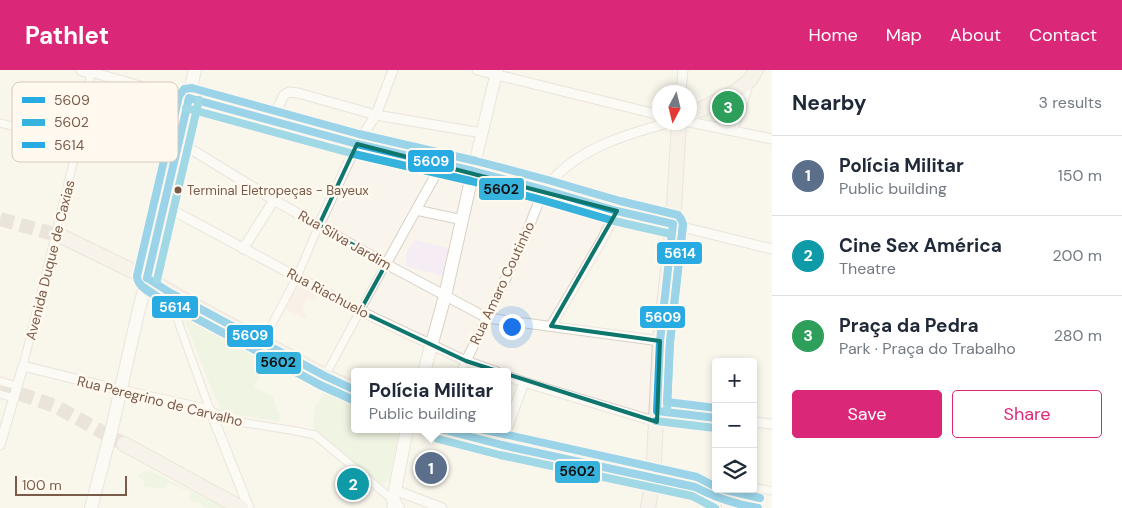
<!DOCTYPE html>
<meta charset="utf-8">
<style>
body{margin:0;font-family:"DM Sans",sans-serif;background:#f2f2f3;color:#1f2937}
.controls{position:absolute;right:15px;bottom:15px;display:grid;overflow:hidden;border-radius:5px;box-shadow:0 2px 8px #0003}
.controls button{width:45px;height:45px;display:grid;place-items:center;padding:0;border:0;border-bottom:1px solid #e0e1e3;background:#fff;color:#1f2937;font:25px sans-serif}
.compass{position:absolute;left:652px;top:15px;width:45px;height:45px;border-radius:50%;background:#fff;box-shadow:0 2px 8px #0003;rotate:187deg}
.scale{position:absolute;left:15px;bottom:12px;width:112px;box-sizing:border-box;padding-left:5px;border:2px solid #7a5b49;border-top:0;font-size:14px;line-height:18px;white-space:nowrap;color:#7a5b49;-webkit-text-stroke:4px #fff9ef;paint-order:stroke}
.you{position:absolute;left:511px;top:256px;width:18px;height:18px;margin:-12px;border:4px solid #fff;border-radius:50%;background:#1a73e8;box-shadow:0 0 0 8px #1a73e833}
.badge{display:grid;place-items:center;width:32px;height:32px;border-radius:50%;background:#db2777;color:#fff;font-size:16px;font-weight:700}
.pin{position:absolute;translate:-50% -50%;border:2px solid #fff;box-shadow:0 1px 5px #0006}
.popup{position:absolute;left:351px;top:298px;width:160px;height:65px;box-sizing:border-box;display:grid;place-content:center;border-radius:5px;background:#fff;filter:drop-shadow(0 1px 4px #0005);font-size:16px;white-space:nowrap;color:#747a83}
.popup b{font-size:19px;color:#1f2937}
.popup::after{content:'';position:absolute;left:50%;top:100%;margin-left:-10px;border:10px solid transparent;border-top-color:#fff}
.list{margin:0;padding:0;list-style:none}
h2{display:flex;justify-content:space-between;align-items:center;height:65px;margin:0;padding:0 20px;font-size:21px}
h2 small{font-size:16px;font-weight:400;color:#747a83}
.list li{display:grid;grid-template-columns:32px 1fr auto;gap:15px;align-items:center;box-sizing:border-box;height:80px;padding:0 20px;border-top:1px solid #e0e1e3}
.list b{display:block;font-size:19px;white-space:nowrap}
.list p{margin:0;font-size:16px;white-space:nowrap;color:#747a83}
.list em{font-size:16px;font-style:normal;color:#747a83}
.actions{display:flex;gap:10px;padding:15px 20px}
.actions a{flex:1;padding:11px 0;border:1px solid #db2777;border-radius:5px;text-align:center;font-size:18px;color:#db2777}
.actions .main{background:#db2777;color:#fff}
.icon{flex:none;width:28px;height:28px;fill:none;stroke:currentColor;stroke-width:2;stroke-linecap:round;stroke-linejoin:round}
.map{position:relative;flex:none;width:772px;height:438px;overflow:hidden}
header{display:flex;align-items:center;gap:30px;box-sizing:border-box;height:70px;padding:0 25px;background:#db2777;color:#fff}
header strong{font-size:24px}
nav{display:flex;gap:28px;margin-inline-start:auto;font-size:18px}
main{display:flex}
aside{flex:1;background:#fff}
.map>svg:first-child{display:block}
.commercial{fill:#f9eadf}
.education{fill:#f6ecf4}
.green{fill:#e5f1d6}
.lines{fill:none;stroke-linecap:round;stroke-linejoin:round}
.primary-tunnel{stroke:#d9cec3;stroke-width:14;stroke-dasharray:14 7;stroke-linecap:butt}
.pedestrian-casing{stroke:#d8d0c8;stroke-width:9}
.minor-casing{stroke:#d8d0c8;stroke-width:11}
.tertiary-casing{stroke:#d8d0c8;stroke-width:13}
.secondary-casing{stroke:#d9d0c8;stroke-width:14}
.primary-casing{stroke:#dad1c9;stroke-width:16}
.pedestrian{stroke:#fefefc;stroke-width:7}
.minor{stroke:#fefefc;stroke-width:9}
.tertiary{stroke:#fefefc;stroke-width:11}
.secondary{stroke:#fefefc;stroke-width:12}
.primary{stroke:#f3eee6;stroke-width:14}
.bus-1-casing{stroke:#fff9ef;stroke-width:11}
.bus-2-casing{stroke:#fff9ef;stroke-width:11}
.bus-3-casing{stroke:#fff9ef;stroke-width:11}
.bus-1{stroke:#28aae2;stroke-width:8}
.bus-2{stroke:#36b3dd;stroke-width:8}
.bus-3{stroke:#28aae2;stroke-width:8}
.marked{fill:none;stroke:#0f766e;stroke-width:4;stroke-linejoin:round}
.bus-dot{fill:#7a5b49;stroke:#fff9ef;stroke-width:2}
.labels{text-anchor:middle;stroke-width:5;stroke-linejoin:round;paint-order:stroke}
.bus-label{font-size:13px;fill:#7a5b49;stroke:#fff9ef;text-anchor:start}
.street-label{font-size:14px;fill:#7a5b49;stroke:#fff9ef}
.key{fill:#fff9ef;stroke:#d7cabd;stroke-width:1}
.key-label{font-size:14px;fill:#7a5b49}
.line-badge{stroke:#fff9ef;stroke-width:2}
.badge-label{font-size:14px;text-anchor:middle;font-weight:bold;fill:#fff}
.pale-badge-label{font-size:14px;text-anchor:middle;font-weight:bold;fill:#111}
</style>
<header>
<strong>Pathlet</strong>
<nav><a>Home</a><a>Map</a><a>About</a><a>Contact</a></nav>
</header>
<main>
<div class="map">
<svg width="772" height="438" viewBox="0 0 772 438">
<rect width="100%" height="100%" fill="#f9f5ec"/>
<path class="commercial" d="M296 212 318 224 313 230 307 229 302 237 305 240 304 244H307L304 249 284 238Z"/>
<path class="education" d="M415 170 449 178 443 206 406 196V183Z"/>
<path class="green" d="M742 26 732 54C723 55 709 53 703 47L704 44Z
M181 241 269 288 254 317 273 326 281 352 222 342 217 329 216 330Z
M329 316 355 330V359H400L389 410 382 415 313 359 315 337Z
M147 400 150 404V401L225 438H207L202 436 201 433 191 431 190 422 167 413 163 419 144 416V409L137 407 143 402Z"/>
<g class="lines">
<path class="primary-tunnel" d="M0 149 61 166
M0 317 55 336 124 374"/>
<defs>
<path id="pedestrian" d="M0 53 78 73
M169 222 180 257 210 340 227 350 296 361 315 365 393 430 391 438
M263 271 297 207 319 155
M23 296 78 73 91 2
M460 302 466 291
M325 306 360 241 386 194
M0 311 17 316
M0 324 14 328
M753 417 772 421
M709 425 712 412H716"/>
<path id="minor" d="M477 0 660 45
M91 2 154 20
M681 22 683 0
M272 50 284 25 289 22 298 23 376 45 482 63
M690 52 772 69
M732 60 742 35 749 11
M194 81 274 130 386 194 487 248 660 271
M473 101 545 120 617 141 772 179
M163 135 360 241 466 291 497 302
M416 140 463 150
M319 155 357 74 376 45 393 0
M243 179 274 130
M386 194 441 95
M551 256 600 173 617 141
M466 291C486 250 506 209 525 167 533 148 540 122 555 107 585 76 631 63 671 52
M507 306 524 312 657 352
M657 341 716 348
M753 352 772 354
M507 359 524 312
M0 375 23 296 120 320 210 340 249 438
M395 420 442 438"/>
<path id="tertiary" d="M82 0 91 2V0
M473 101 497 0"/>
<path id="secondary" d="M189 28 357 74 473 101 445 226 424 302
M91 438 112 358 138 243 150 197 195 0
M398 438 393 430 407 359"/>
<path id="primary" d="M690 45 735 22 750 10 756 0
M61 166 139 204 199 238 325 306 355 320
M440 359 502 375 695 417C706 421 713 426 714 438
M124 374 241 438
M648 438 653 408 660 271 673 154 679 52"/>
</defs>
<use href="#pedestrian" class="pedestrian-casing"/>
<use href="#minor" class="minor-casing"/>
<use href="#tertiary" class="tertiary-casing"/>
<use href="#secondary" class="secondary-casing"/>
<use href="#primary" class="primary-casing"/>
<use href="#pedestrian" class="pedestrian"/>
<use href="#minor" class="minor"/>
<use href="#tertiary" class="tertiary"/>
<use href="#secondary" class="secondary"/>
<use href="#primary" class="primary"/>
<defs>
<path id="bus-1" d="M189 28 357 74 473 101 545 120 617 141 673 154
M147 208 169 222 325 306 355 320
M147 208 189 28
M657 341 660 271 673 154
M657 341 716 348
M441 359 502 375 695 417C716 428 734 434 758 438"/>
<path id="bus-2" d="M186 38 354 84 471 111 542 130 614 151 671 164
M157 210 199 30
M142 216 164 231 320 315 351 329
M667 341 670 272 683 155
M656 351 715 358
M438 369 500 385 692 426 715 438"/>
<path id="bus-3" d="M351 329 320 315 164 231C155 225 137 218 137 206L179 26 184 19 192 18 359 64 476 91 548 110 620 131 678 145 681 149 683 154 670 272 667 332 716 338
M481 359 697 407 716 417
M722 419 760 428"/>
</defs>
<use href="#bus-1" class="bus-1-casing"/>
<use href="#bus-2" class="bus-2-casing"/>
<use href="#bus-3" class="bus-3-casing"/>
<use href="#bus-1" class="bus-1"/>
<use href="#bus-2" class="bus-2"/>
<use href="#bus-3" class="bus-3"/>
</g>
<path d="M0 0H772V438H0ZM357 74 617 141 551 256 660 271 657 352 466 291 360 241 386 194 319 155Z" fill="#f9f5ec" fill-opacity=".55" fill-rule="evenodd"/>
<path class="marked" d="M357 74 617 141 551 256 660 271 657 352 466 291 360 241 386 194 319 155Z"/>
<circle class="bus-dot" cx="178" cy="120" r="4.5"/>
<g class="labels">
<g class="bus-label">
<text x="187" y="125">Terminal Eletropeças - Bayeux</text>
</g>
<g class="street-label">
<text transform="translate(345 170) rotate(30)" y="5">Rua Silva Jardim</text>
<text transform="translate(50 190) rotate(-76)" y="5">Avenida Duque de Caxias</text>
<text transform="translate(502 213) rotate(-65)" y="5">Rua Amaro Coutinho</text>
<text transform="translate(328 223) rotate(28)" y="5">Rua Riachuelo</text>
<text transform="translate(160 331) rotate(14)" y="5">Rua Peregrino de Carvalho</text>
</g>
</g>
<rect x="12" y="12" width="166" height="80" rx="8" class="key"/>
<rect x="22" y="27" width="23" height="6" fill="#28aae2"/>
<rect x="22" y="49" width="23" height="7" fill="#36b3dd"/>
<rect x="22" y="72" width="23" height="6" fill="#28aae2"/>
<g class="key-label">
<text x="54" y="35">5609</text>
<text x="54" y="57">5602</text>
<text x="54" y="80">5614</text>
</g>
<g class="line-badge">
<rect x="407" y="79" width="48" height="24" rx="5" fill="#28aae2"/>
<rect x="478" y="107" width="47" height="24" rx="5" fill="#36b3dd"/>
<rect x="656" y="171" width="47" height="24" rx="5" fill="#28aae2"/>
<rect x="151" y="225" width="48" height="24" rx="5" fill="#28aae2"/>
<rect x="639" y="235" width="47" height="24" rx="5" fill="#28aae2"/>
<rect x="226" y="254" width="48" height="24" rx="5" fill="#28aae2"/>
<rect x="255" y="281" width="47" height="24" rx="5" fill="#36b3dd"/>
<rect x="554" y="390" width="47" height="24" rx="5" fill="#36b3dd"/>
</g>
<g class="badge-label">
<text x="431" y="96">5609</text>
<text x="680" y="188">5614</text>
<text x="175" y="242">5614</text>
<text x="663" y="252">5609</text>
<text x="250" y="270">5609</text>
</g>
<g class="pale-badge-label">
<text x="501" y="124">5602</text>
<text x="278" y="297">5602</text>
<text x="577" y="406">5602</text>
</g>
</svg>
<div class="controls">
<button>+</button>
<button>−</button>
<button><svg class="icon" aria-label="layers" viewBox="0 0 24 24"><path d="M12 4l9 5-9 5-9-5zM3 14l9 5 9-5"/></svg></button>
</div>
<svg class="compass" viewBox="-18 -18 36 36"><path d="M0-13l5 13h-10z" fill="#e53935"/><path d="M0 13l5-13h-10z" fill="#747a83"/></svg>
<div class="scale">100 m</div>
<div class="you"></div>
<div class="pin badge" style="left:431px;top:398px;background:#5c6f8a">1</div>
<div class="popup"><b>Polícia Militar</b>Public building</div>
<div class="pin badge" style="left:353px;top:414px;background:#0f9aa8">2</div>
<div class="pin badge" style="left:728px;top:37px;background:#2e9e5b">3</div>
</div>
<aside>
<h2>Nearby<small>3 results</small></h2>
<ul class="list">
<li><span class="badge" style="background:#5c6f8a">1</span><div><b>Polícia Militar</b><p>Public building</p></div><em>150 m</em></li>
<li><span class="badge" style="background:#0f9aa8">2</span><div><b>Cine Sex América</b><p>Theatre</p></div><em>200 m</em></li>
<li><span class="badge" style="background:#2e9e5b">3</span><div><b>Praça da Pedra</b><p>Park · Praça do Trabalho</p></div><em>280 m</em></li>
</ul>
<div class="actions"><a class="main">Save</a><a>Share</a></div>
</aside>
</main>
